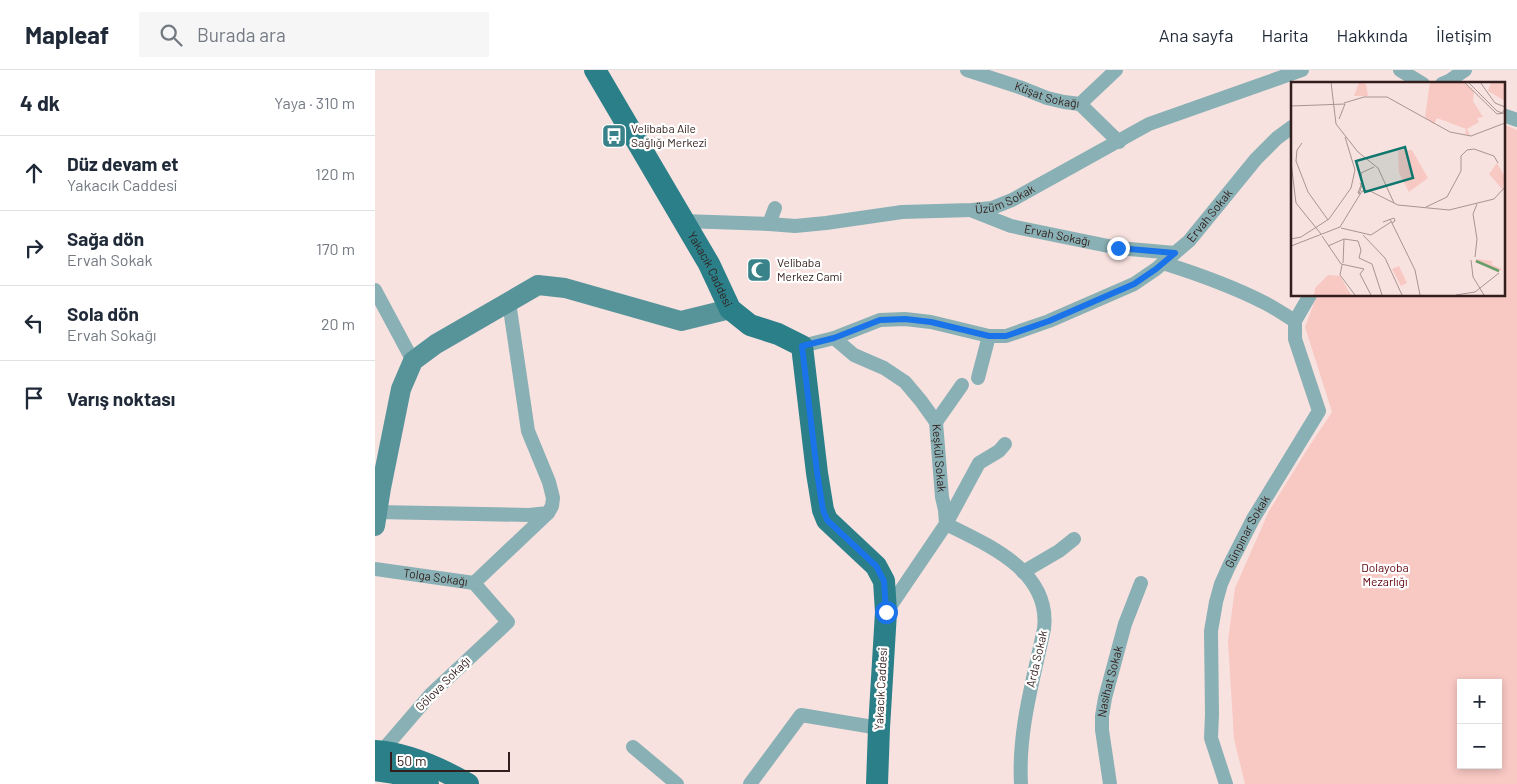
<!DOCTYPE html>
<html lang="tr">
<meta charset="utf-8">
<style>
body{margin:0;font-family:Barlow,sans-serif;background:#f6f6f7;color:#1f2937}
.controls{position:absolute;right:15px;bottom:15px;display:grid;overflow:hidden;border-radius:0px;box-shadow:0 2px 8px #0003}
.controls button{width:45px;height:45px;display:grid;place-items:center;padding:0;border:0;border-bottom:1px solid #e0e1e3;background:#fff;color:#1f2937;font:25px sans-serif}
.scale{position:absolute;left:15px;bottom:12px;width:120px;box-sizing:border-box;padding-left:5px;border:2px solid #321f1d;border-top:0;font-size:14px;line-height:18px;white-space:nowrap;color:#321f1d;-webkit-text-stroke:4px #fff;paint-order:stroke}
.stop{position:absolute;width:15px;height:15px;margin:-11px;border:4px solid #1a73e8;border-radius:50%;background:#fff}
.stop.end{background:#1a73e8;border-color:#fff;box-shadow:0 1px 5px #0008}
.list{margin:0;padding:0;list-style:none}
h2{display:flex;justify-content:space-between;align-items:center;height:65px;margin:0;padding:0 20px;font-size:21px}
h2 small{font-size:16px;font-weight:400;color:#747a83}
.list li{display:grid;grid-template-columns:32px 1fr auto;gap:15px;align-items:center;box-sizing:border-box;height:75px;padding:0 20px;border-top:1px solid #e0e1e3}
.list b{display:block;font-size:19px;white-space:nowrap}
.list p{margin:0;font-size:16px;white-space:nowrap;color:#747a83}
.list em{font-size:16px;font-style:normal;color:#747a83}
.icon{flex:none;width:28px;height:28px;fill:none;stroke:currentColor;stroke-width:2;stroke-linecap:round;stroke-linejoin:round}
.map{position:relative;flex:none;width:1142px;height:714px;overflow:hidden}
header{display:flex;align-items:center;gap:30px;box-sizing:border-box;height:70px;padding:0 25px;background:#fff;border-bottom:1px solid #e0e1e3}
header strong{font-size:24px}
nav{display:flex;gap:28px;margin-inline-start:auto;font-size:18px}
.search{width:350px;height:45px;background:#f6f6f7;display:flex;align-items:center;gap:12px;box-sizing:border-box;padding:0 18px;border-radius:0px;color:#747a83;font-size:19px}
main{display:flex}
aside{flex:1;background:#fff}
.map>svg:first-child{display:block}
.green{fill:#f8c8c3;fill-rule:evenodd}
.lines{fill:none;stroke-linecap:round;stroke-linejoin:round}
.street{stroke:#89b0b4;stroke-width:14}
.secondary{stroke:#57949a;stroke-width:20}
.primary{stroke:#2b7f88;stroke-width:22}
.route{stroke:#1a73e8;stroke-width:6}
.labels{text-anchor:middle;stroke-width:4.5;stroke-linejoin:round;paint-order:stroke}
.street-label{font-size:12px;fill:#321f1d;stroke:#fff}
.poi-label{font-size:12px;fill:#321f1d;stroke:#fff;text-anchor:start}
.park-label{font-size:12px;fill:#5f000b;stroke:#fff}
.inset-river{fill:none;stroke:#699d69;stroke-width:2.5}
.inset-road{fill:none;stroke:#a99492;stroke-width:1}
.view{fill:#0f766e;fill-opacity:0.15;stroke:#0f766e;stroke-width:2.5}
.inset-edge{fill:none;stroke:#321f1d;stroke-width:2.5}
</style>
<header>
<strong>Mapleaf</strong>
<div class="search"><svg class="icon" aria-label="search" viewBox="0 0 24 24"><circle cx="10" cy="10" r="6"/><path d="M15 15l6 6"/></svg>Burada ara</div>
<nav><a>Ana sayfa</a><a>Harita</a><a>Hakkında</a><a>İletişim</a></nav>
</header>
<main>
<aside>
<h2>4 dk<small>Yaya · 310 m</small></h2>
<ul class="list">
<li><svg class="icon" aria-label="ahead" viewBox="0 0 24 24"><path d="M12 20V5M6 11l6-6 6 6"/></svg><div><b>Düz devam et</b><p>Yakacık Caddesi</p></div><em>120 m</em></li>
<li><svg class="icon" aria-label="right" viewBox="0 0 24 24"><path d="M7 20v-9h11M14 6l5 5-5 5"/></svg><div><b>Sağa dön</b><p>Ervah Sokak</p></div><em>170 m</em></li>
<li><svg class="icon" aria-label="left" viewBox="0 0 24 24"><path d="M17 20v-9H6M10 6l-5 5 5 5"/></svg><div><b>Sola dön</b><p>Ervah Sokağı</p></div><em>20 m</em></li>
<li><svg class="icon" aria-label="arrive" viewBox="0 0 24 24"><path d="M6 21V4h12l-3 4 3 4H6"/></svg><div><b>Varış noktası</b></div></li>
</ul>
</aside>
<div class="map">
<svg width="1142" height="714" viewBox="0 0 1142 714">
<rect width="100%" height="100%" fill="#f8e2e0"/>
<path class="green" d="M1128 54 1142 60V714H870L859 669 853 571 860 518 894 441 933 378 957 342 930 257 942 225H1128ZM1086 613H1123V695H1086Z"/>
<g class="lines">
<g class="street">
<path id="s1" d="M592 0 647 18 672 28 689 32 705 34 741 0"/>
<path d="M1025 0 1048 14"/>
<path d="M1067 14 1074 11 1090 0"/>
<path d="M705 34 744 72"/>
<path d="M1128 45 1142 50"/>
<path id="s2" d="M598 141 636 156 743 178 800 183"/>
<path id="s3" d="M308 151 394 154 420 156 451 153 527 142 597 140 617 138 637 130 774 54 927 0"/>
<path d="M394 154 400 138"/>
<path d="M788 193C823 204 857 216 890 233 900 238 910 245 920 251"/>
<path d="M0 220 38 291"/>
<path id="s4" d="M459 268 479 285 509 298 530 312 546 331 561 352 567 427 570 440 571 454 512 541"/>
<path id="s5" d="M427 276 459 268 505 250 530 249 556 252 614 266H631L674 251 759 214 781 199 814 171 881 89 902 68 917 57"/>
<path d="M603 308 614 266"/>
<path d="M561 352 587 315"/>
<path d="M630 374 624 381 604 393 571 454C613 475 676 501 669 559 658 611 643 661 646 714"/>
<path d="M2 442 154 445 173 443 177 436 178 428 174 412 153 361 134 232"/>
<path id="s6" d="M0 499 99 513 133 552 56 624 7 681"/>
<path d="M648 502 684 481 699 469"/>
<path d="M99 513 173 443"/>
<path d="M258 677 302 714"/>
<path d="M375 714 426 645 504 658"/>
<path id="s7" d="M735 714 727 660V646L730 628 750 554 766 513"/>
<path id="s8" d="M851 714 836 668 837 644 836 561 841 532 846 514 854 496 878 449 944 341 920 269V251L935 225"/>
</g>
<path class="secondary" d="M0 456 6 418 26 319 38 291 61 274 163 215 190 218 306 251 355 239"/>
<g class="primary">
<path id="s9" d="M220 0 334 194 355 239 375 255 403 264 427 276 442 403 448 440 452 450 501 496 509 511 511 542 504 658 502 714"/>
<path d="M0 681C33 683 65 698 93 714"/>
<path d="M0 700 19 703 53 714"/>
</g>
</g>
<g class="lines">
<path class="route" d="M511 542 509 511 501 496 452 450 448 440 442 402 427 276 459 268 505 250 530 249 556 252 614 266H631L674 251 759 214 781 199 800 183 743 178"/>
</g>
<defs>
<symbol id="bus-square" viewBox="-11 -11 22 22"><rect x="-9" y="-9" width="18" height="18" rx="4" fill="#3a8289" stroke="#fff"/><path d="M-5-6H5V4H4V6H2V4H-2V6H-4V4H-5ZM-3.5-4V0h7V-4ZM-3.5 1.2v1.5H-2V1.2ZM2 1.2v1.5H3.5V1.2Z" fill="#fff"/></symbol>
<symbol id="mosque-square" viewBox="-11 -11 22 22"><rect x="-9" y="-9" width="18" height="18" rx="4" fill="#3a8289" stroke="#fff"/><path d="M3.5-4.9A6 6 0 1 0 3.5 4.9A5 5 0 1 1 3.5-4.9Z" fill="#fff"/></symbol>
</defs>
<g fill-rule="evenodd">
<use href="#bus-square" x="225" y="52" width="28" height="28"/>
<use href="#mosque-square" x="370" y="186" width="28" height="28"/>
</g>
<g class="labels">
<g class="street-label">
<text dy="4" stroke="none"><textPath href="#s1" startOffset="84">Küşat Sokağı</textPath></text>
<text dy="4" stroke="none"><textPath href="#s3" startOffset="325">Üzüm Sokak</textPath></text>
<text dy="4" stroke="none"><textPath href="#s5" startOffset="451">Ervah Sokak</textPath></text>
<text dy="4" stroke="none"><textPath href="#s2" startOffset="88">Ervah Sokağı</textPath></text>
<text dy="4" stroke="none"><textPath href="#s9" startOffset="230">Yakacık Caddesi</textPath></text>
<text dy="4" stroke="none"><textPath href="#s4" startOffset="171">Keşkül Sokak</textPath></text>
<text dy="4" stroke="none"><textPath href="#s8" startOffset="262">Günpınar Sokak</textPath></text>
<text dy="4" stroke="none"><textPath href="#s6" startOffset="61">Tolga Sokağı</textPath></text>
<text transform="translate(662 589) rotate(-77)" y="4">Arda Sokak</text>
<text dy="4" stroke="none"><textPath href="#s7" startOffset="104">Nasihat Sokak</textPath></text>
<text transform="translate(68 614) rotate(-45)" y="4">Gölova Sokağı</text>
<text transform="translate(506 619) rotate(-87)" y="4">Yakacık Caddesi</text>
</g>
<g class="poi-label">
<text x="256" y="63">Velibaba Aile<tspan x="256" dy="14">Sağlığı Merkezi</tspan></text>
<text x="402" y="197">Velibaba<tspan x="402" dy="14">Merkez Cami</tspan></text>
</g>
<g class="park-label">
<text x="1010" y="502">Dolayoba<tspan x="1010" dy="14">Mezarlığı</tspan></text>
</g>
</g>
<g transform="translate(916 12)">
<rect width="214" height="214" fill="#f8e2e0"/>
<path d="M68 0 75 2 77 14H63ZM139 0H172L183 9 182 19 192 35 186 36 188 40 176 47 179 53 174 52 175 47 146 36 143 42 134 35ZM200 0H214V19L197 9ZM112 68H121L137 96 118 110 108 91 107 69ZM206 81 214 95 212 108 198 92ZM185 177 202 179 200 182 211 187 208 189 184 180ZM108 184 116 201 110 204 101 187ZM37 193 49 194 60 213H23L24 206Z" fill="#f8c8c3"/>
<path class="inset-river" d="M185 179 208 189"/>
<path class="inset-road" d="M40 0 45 42 67 70 87 86 103 121M173 0 206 32 214 31M177 0 206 29 211 31 214 27M189 0 204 21 214 25M53 21 73 15H96L159 50 180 54 214 41M0 24 54 22 48 37M11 61 6 68 5 79 17 110 37 138M0 80 5 121 30 152M69 101 70 103 67 111 68 112 71 103 70 91 83 85M107 123 158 128 203 117 214 105M135 125 156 115 170 89V74L176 68 183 67 203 74 207 81M99 137 124 188 129 213M92 140 103 136 104 139 101 141M50 146 80 153 100 140M72 153 94 176 111 213M31 154 50 182M0 157 10 155 38 137 60 106 64 88 54 55M53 157 67 159 70 168 68 176 81 182 91 213M0 164 49 145 71 109H79L107 123M37 164 53 157M184 175 186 157 182 132 186 122M180 178 182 195 193 213M52 181 53 157M50 182 73 187 69 192 80 213M51 183 49 193 64 213M165 213 184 210 208 191"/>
<path class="view" d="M114 65 122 96 74 110 65 79Z"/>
<rect width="214" height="214" class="inset-edge"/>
</g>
</svg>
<div class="controls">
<button>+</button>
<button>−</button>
</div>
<div class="scale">50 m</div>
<div class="stop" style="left:511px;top:542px"></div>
<div class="stop end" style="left:743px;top:178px"></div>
</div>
</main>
